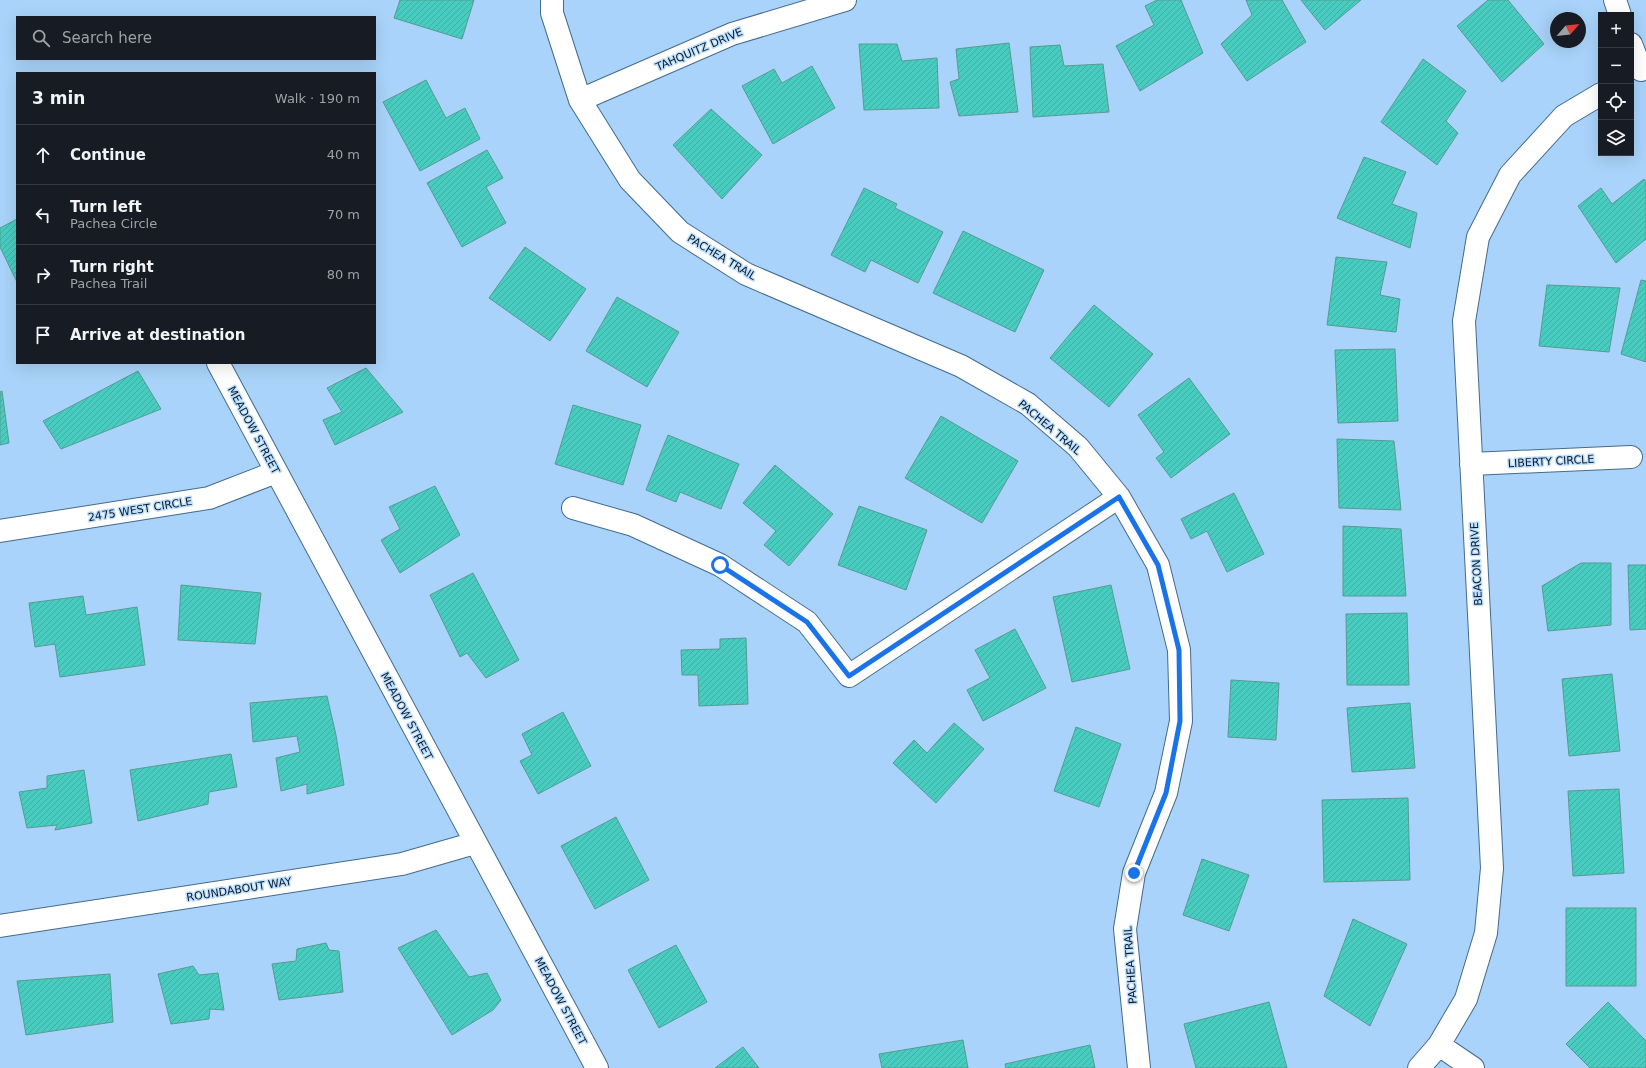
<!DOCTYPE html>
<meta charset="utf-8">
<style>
body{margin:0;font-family:"DejaVu Sans",sans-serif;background:#242831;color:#f1f3f6}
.controls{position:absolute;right:12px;top:12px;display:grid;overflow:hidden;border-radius:0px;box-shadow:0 4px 16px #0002}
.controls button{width:36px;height:36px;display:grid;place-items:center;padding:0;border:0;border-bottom:1px solid #363941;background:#171b24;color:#f1f3f6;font:20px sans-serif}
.compass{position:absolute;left:1550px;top:12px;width:36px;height:36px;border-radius:50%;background:#171b24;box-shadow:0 4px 16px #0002;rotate:62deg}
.stop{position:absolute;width:12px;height:12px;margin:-9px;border:3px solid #1a73e8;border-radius:50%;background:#fff}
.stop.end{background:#1a73e8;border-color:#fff;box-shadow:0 1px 4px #0008}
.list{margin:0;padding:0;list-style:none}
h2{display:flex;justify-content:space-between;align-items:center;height:52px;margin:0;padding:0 16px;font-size:17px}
h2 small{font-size:13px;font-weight:400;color:#9ea1a6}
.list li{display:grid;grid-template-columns:26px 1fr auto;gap:12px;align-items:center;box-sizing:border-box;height:60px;padding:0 16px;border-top:1px solid #363941}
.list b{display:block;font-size:15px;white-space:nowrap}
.list p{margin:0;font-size:13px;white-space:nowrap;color:#9ea1a6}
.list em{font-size:13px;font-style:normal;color:#9ea1a6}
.icon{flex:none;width:22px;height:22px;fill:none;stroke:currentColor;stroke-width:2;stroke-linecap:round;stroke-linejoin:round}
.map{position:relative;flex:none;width:1646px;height:1068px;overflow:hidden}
.search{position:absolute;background:#171b24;box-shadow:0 4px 16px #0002;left:16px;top:16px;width:360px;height:44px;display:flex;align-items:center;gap:10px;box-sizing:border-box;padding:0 14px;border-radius:0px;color:#9ea1a6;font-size:15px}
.panel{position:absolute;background:#171b24;box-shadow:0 4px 16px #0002;left:16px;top:72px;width:360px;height:292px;border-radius:0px}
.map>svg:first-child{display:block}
.building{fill:url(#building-hatch);stroke:#569b93}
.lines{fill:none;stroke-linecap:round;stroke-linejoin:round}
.minor-casing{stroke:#446b8e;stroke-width:24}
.minor{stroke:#fff;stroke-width:22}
.route{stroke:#1a73e8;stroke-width:5}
.labels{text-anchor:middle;stroke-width:3;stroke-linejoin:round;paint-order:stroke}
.street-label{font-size:11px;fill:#0a1b29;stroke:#bddfff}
</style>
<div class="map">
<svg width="1646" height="1068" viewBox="0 0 1646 1068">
<defs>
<pattern id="building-hatch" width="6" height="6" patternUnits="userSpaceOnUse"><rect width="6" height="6" fill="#48ccc0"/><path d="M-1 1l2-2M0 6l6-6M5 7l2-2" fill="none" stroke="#3eafa5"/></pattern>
</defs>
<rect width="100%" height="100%" fill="#a9d3fa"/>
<path class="building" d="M400 0H474L462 39 394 18Z
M1157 0H1181L1203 53 1140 91 1116 46 1154 25 1145 6Z
M1246 0H1282L1306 42 1247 81 1221 44 1252 15Z
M1301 0H1361L1325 30Z
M1488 0H1508L1544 44 1502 82 1457 26Z
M1009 43 1018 112 959 116 950 82 959 79 956 49Z
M859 44H897L902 61 937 58 939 108 864 110Z
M1060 45 1064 66 1103 64 1109 112 1033 117 1030 47Z
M1423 59 1466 91 1446 121 1458 133 1437 165 1381 122Z
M812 66 835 108 773 144 742 86 774 69 782 83Z
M426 80 446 118 465 108 480 139 420 171 383 102Z
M711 109 762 155 722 199 673 145Z
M487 150 503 178 486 187 506 223 462 247 427 183Z
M1364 157 1406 172 1392 204 1417 213 1410 248 1337 218Z
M1644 179 1646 182V239L1616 263 1578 206 1601 188 1612 204Z
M864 188 897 204 895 208 943 232 918 283 871 260 865 272 831 255Z
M17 219V282L0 247V228Z
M963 231 1044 270 1015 332 933 293Z
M525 247 586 289 550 341 489 298Z
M1336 257 1387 262 1380 295 1400 299 1396 332 1327 325Z
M1641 280 1646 281V362L1621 354Z
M1547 285 1620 288 1609 352 1539 346Z
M617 297 679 332 647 387 586 351Z
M1094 305 1153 354 1109 407 1050 358Z
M1395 349 1398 421 1338 423 1335 350Z
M366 368 403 412 335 445 323 420 342 412 327 388Z
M138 371 161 409 61 449 43 421Z
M1189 378 1230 434 1171 478 1156 458 1164 452 1138 415Z
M2 391 9 443 0 445V392Z
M573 405 641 425 623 485 555 464Z
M941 416 1018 461 982 523 905 478Z
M668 435 739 464 721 509 680 492 676 502 646 490Z
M1337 439 1394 441 1401 510 1339 508Z
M775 465 833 514 789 566 764 545 776 531 743 503Z
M435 486 460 535 400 573 381 540 400 529 389 507Z
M1234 493 1264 554 1227 572 1207 531 1191 539 1181 519Z
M859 506 927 530 906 590 838 565Z
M1343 526 1401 529 1406 596H1343Z
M1581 563H1611V625L1548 631 1542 586Z
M1628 565H1646V629L1630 630Z
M473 573 519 660 486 678 467 653 460 657 430 595Z
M181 585 261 593 255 644 178 640Z
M1111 585 1130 669 1072 682 1053 597Z
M83 596 86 615 137 607 145 665 60 677 55 644 35 647 29 603Z
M1407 613 1409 685H1347L1346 614Z
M1015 629 1046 688 983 721 967 690 990 678 975 650Z
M746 638 748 704 699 706 698 675H682L681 650 720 649V639Z
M1612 674 1620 751 1569 756 1562 679Z
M1231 680 1279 683 1276 740 1228 737Z
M327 696 336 735 344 785 307 794V784L281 791 276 758 300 752 297 736 253 742 250 703Z
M1410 703 1415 768 1352 772 1347 708Z
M563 712 591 766 538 794 520 761 532 755 522 734Z
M954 723 984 749 936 803 893 763 914 740 927 753Z
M1076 727 1121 744 1099 807 1054 791Z
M231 754 237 787 209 792 208 804 138 821 130 770Z
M84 770 92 823 55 830 57 825 27 828 19 792 47 788V776Z
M1619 789 1624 873 1573 876 1568 791Z
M1408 798 1410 880 1324 882 1322 800Z
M616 817 649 880 595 909 561 846Z
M1202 859 1249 875 1229 931 1183 915Z
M1566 908H1636V986H1566Z
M1353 919 1407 944 1370 1026 1324 996Z
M436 930 469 977 487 973 501 1000 493 1010 452 1035 398 948Z
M326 943 329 950 339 951 343 992 279 1000 272 964 296 961 297 949Z
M676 945 707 1002 659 1028 628 970Z
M193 966 199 975 218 973 224 1010 210 1009 209 1019 171 1024 158 974Z
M110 974 113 1022 26 1035 17 981Z
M1269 1002 1287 1068H1196L1184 1024Z
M1608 1002 1646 1041V1068H1590L1566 1044Z
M963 1040 968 1068H882L879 1054Z
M1090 1045 1095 1068H1006L1005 1064Z
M743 1047 759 1068H715Z"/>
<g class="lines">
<defs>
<path id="minor" d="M552 0V13L580 100 630 180 680 232 746 274 961 366 1028 404 1078 447 1119 497 1158 565 1179 650 1181 721 1166 793 1134 873 1125 929 1139 1068
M1615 0 1620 15
M1631 44 1641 70
M580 100 732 34 845 0
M218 363 597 1068
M1471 464 1631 457
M573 508 633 525 720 565 807 622 849 676 1119 497
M0 531 209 498 276 472
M0 926 402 864 475 843
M1439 1045 1473 1068
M1419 1068 1439 1045 1466 999 1486 933 1492 868 1464 321 1478 237 1510 175 1564 116 1601 94"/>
</defs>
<use href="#minor" class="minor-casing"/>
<use href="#minor" class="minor"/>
</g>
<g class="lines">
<path class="route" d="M720 565 807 622 849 676 1119 497 1158 565 1179 650 1180 721 1166 793 1134 873"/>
</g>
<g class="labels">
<g class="street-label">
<text transform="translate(699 49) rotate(-23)" y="4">TAHQUITZ DRIVE</text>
<text transform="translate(722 257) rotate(31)" y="4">PACHEA TRAIL</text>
<text transform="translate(1050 427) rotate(40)" y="4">PACHEA TRAIL</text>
<text transform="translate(254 430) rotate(62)" y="4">MEADOW STREET</text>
<text transform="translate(1551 461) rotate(-3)" y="4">LIBERTY CIRCLE</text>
<text transform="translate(140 509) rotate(-9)" y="4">2475 WEST CIRCLE</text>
<text transform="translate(1476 564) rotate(-93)" y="4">BEACON DRIVE</text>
<text transform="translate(407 716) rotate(62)" y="4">MEADOW STREET</text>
<text transform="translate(239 889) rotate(-9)" y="4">ROUNDABOUT WAY</text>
<text transform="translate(1130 965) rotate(-94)" y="4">PACHEA TRAIL</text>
<text transform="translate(561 1001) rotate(62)" y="4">MEADOW STREET</text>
</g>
</g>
</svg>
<div class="controls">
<button>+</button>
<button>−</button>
<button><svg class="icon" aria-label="locate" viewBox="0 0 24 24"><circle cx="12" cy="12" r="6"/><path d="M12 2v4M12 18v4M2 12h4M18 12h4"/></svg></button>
<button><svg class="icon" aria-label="layers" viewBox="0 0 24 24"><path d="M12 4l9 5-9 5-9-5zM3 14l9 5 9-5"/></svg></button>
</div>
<svg class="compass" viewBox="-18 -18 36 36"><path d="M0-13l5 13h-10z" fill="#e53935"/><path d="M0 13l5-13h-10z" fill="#9ea1a6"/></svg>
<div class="stop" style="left:720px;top:565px"></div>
<div class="stop end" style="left:1134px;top:873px"></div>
<div class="search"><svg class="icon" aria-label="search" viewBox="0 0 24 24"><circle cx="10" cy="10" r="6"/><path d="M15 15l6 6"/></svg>Search here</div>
<section class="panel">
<h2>3 min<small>Walk · 190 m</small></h2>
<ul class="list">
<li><svg class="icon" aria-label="ahead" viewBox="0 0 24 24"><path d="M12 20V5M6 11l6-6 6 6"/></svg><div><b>Continue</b></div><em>40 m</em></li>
<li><svg class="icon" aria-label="left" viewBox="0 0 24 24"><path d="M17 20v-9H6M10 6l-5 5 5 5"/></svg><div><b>Turn left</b><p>Pachea Circle</p></div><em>70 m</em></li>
<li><svg class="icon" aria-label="right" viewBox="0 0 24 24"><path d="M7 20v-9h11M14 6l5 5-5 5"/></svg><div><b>Turn right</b><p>Pachea Trail</p></div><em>80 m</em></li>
<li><svg class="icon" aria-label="arrive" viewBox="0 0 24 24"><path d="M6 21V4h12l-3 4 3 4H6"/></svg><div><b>Arrive at destination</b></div></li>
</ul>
</section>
</div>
